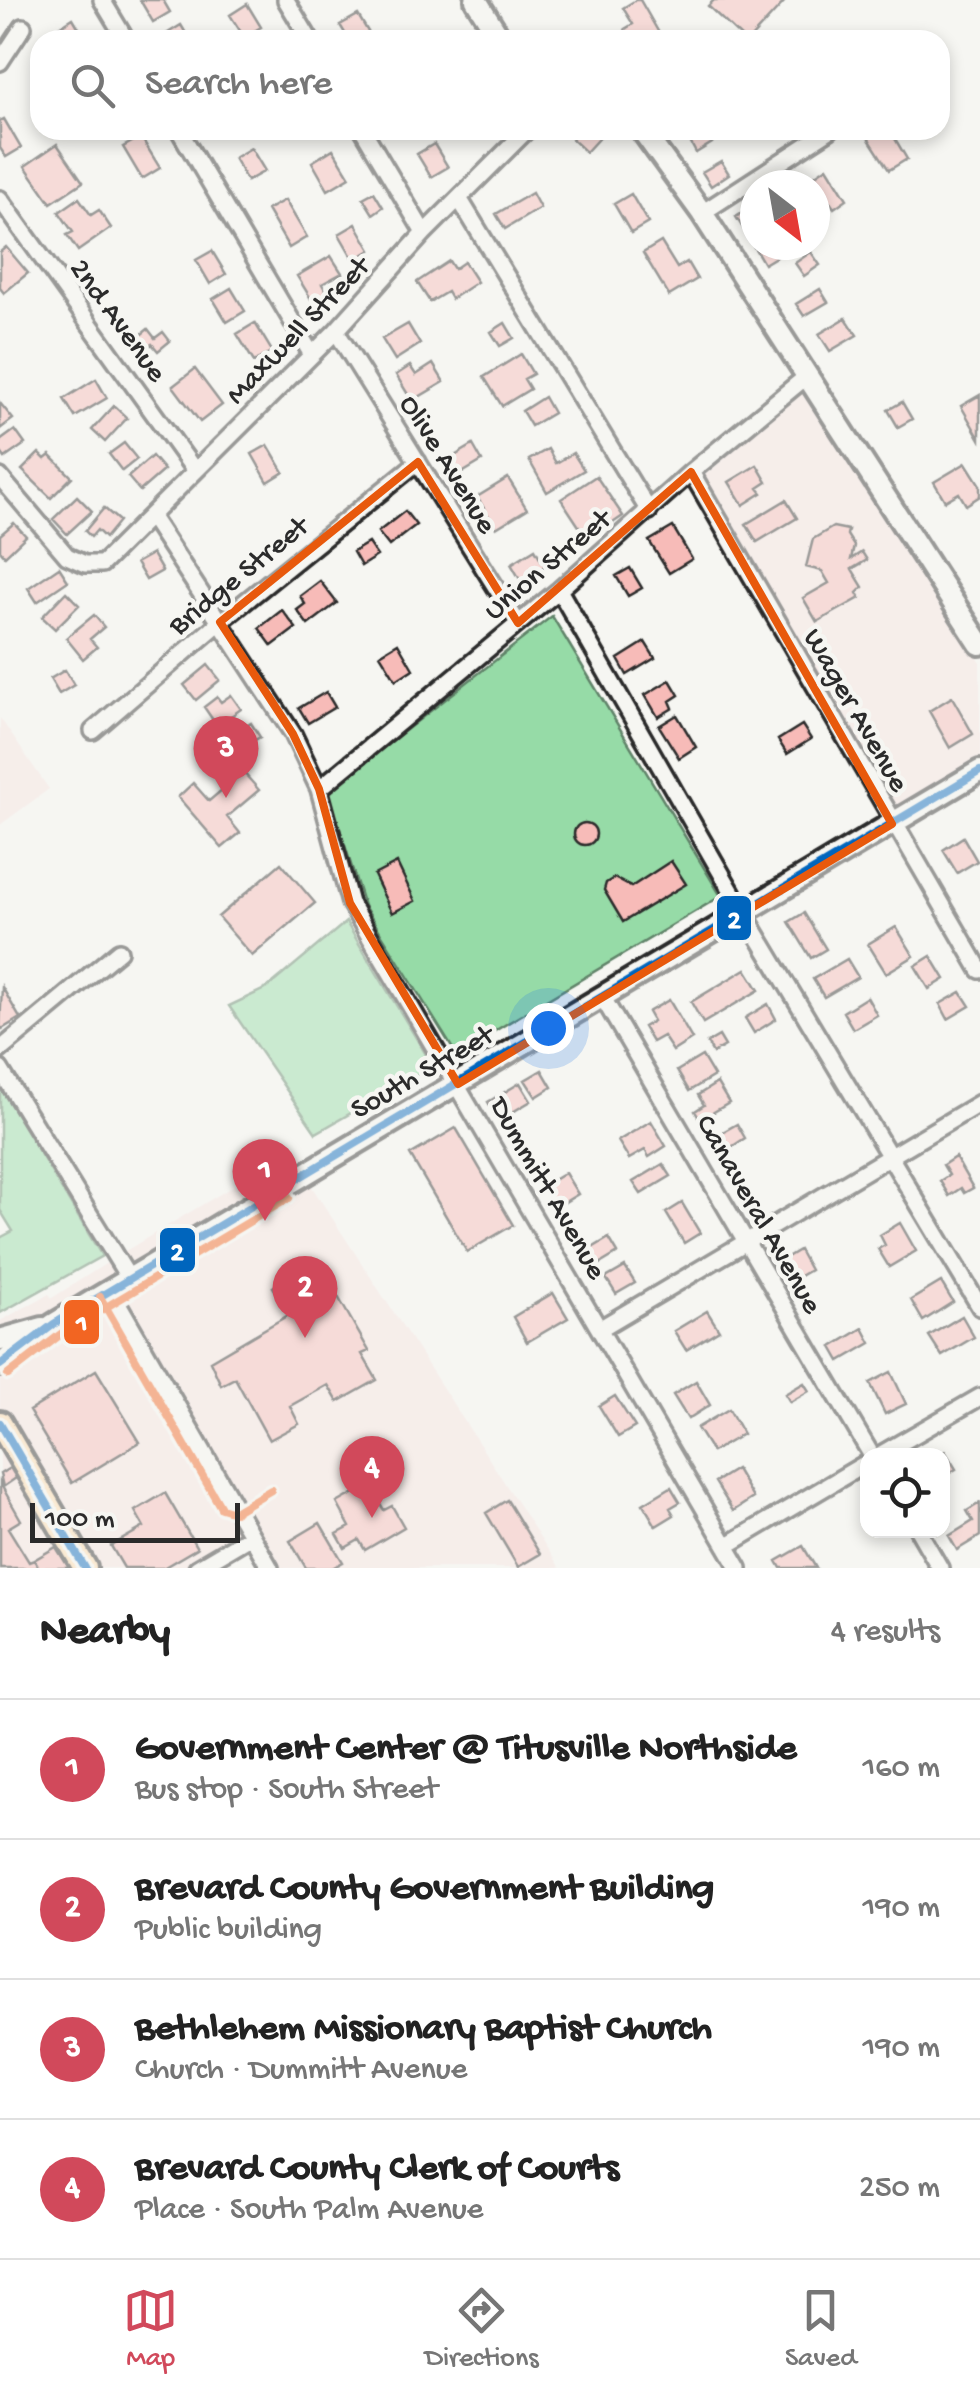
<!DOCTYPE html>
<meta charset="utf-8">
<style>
body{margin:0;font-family:"Gochi Hand",sans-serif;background:#f6f6f6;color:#222}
.controls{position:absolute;right:30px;bottom:30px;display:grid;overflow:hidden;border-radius:20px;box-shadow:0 5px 15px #0003}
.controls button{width:90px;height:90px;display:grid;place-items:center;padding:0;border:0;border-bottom:2px solid #e0e0e0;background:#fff;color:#222;font:50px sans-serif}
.compass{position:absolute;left:740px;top:170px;width:90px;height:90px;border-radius:50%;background:#fff;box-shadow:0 5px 15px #0003;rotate:149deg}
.scale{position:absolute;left:30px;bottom:25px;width:210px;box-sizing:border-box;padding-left:10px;border:5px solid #2b2b2b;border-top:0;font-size:28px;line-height:35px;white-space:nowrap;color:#2b2b2b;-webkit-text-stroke:8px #f6f6f2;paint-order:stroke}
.you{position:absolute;left:548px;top:1028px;width:35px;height:35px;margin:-25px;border:8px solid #fff;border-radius:50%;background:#1a73e8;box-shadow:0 0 0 15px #1a73e833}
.badge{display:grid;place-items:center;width:65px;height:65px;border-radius:50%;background:#d1495b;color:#fff;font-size:32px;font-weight:700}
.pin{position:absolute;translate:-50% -82px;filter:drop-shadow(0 2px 5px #0008)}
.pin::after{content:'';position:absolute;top:52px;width:35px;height:30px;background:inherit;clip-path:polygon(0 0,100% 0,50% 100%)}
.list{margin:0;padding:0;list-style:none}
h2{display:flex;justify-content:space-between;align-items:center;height:130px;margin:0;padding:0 40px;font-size:42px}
h2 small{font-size:32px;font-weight:400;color:#767676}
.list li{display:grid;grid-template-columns:65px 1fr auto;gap:30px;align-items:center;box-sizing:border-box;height:140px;padding:0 40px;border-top:2px solid #e0e0e0}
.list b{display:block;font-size:38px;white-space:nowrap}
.list p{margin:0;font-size:32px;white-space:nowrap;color:#767676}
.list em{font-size:32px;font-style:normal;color:#767676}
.icon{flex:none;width:55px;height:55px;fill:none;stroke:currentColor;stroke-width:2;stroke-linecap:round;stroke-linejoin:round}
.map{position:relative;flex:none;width:980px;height:1568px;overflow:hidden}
.search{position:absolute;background:#fff;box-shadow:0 5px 15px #0003;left:30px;right:30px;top:30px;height:110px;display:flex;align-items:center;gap:25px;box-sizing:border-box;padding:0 35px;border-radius:30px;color:#767676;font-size:38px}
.sheet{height:690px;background:#fff}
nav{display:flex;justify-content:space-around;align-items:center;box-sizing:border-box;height:140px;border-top:2px solid #e0e0e0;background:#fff;font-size:28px;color:#767676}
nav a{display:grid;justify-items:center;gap:5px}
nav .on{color:#d1495b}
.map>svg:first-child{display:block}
.built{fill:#f6e4e1}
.green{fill:#96dba7;stroke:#608369;stroke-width:2.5}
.building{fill:#f7bbb8;stroke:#2b2b2b;stroke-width:2.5}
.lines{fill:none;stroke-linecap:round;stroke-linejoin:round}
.street-casing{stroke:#2b2b2b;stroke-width:22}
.secondary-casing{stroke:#2b2b2b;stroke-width:28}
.primary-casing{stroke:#2b2b2b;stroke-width:30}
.street{stroke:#f6f6f2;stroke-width:15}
.secondary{stroke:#f6f6f2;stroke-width:20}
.primary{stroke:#fedbac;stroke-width:22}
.bus-1-casing{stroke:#f6f6f2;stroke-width:15}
.bus-2-casing{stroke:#f6f6f2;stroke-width:15}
.bus-1{stroke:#0065bd;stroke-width:8}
.bus-2{stroke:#f26522;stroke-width:8}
.marked{fill:none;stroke:#e8590c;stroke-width:8;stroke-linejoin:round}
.labels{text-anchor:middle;stroke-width:9;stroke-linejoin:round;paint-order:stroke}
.street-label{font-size:30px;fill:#2b2b2b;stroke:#f6f6f2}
.line-badge{stroke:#f6f6f2;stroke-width:4}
.badge-label{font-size:28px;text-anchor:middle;font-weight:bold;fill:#fff}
</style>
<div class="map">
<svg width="980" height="1568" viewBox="0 0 980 1568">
<rect width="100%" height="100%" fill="#f6f6f2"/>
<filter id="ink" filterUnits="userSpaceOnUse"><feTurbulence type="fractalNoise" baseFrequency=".01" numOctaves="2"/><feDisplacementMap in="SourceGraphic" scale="20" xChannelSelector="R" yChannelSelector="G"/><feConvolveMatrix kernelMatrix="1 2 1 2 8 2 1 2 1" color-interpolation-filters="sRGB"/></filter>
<g filter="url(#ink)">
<path class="built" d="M806 388 980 661V761L894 813 702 478Z
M0 718 49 789 0 825Z
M290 1152 299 1167 132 1269 122 1253Z
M308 1181 560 1568H279L121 1295Z
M110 1261 119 1276 51 1317 0 1332V1321L49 1294 52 1298Z
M108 1302 241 1532 182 1568H94L0 1409V1375L58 1332Z
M0 1438 77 1568H0Z"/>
<path class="green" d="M552 616 721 896 456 1054 364 906 328 791Z
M346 922 433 1066 316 1133 229 1006 267 988Z
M0 1087 102 1256 0 1313V1238L13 1231 0 1210Z"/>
<path class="building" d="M140 0H163L170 12 153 22Z
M636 0H640L659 33 647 40H632L625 29 633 24 623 8Z
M714 0H786L749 40H744L708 6Z
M247 4 261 27 244 37 230 15Z
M358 15 373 40H349L340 25Z
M73 18 86 40H63L56 29Z
M181 25 190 40H166L163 36Z
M4 119 21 148 6 157 0 148V121Z
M580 130H606L586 152 572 139Z
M697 130H704L712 143 696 153 687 136Z
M876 130H890L907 159 889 170 867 136Z
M141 137 160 168 142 179 123 147Z
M57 144 83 182 51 203 25 166Z
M434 144 448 167 431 177 417 154Z
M251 148 265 171 247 181 234 158Z
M333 149 350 177 328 190 312 162Z
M721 161 729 174 711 186 702 172Z
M827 167 847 199 834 208 830 202 815 211V188L820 185 814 176Z
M374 192 383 207 373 214 363 198Z
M532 193 540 208 505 229 496 214Z
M631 194 648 223 631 233 614 204Z
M79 198 91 215 99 210 111 228 78 251 67 235 73 232 59 212Z
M285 200 307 237 289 248 267 210Z
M755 205V227L746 233 736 217Z
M356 224 371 250 354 260 339 234Z
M661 242 677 268 687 262 697 279 669 296 643 253Z
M758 245H793L794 246 764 264 754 247Z
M6 247 28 273 4 293 0 288V252Z
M212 251 226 274 210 284 196 260Z
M811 252 820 265 804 276 795 263Z
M331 256 342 273 322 284 330 298 316 307 297 276Z
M449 261 454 269 464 262 477 282 451 299 447 292 430 302 417 282Z
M231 288 245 311 227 322 213 299Z
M820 289 828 302 804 316 796 304Z
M846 318 857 335 830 351 819 334Z
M255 323 272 351 254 362 237 334Z
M505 323 514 338 500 346 491 332Z
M408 324 420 344 395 360 382 339Z
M148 329 155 338 163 332 170 341 158 351 152 344 140 353 131 343Z
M521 354 533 374 524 379 530 389 502 406 484 377Z
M433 364 444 382 412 401 396 375 410 366 416 375Z
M195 369 222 405 200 422 173 386Z
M96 379 107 398 75 417 64 399Z
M980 395V439L961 406Z
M544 397 553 413 531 426 522 411Z
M902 402 912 419 898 427 888 410Z
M0 403 13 419 0 429Z
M114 406 127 418 105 442 92 430Z
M15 430 25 444 5 458 0 451V441Z
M124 443 137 459 122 471 109 454Z
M268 445 284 472 268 482 252 454Z
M473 445 482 461 452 479 443 463Z
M548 449 556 463 573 453 584 470 547 492 529 460Z
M39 453 45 459 50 455 72 477 51 498 22 470Z
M152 456 164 470 140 491 128 477Z
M966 463 980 485V496L966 505 959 493 945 501 934 482Z
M757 465 767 482 758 488 762 493 743 505 729 482Z
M596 476 623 516 588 540 561 499Z
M508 478 527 509 496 528 477 497Z
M77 496 92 511 67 534 53 519Z
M786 500 797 518 757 542 746 524Z
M104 508 119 521 105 538 97 530 91 537 85 531Z
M405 511 416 525 389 546 378 532Z
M14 523 26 536 5 556 0 550V535Z
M673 527 692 559 669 573 649 541Z
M833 527 848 530 847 535 854 546 851 559 862 552 867 560 852 569 863 587 857 593 860 598 817 622 803 598 829 583 822 571 806 567 813 539Z
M368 543 377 556 361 566 353 552Z
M535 549 545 566 521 581 511 564Z
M152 554 162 571 146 580 136 563Z
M59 567 68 581 37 602 28 588Z
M630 568 642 588 628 596 616 576Z
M320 581 337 603 308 625 297 610 305 604 300 596Z
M66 592 79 605 55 629 42 617Z
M282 610 296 628 272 646 259 628Z
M94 615 104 627 90 639 97 647 83 659 66 638Z
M645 642 655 658 627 675 618 659Z
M398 643 413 669 396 680 380 654Z
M208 665 220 680 196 700 184 685Z
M65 670 74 685 59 694 50 679Z
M670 680 679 695 670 701 673 708 658 717 645 695Z
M326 692 335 707 308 723 299 708Z
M231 695 241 709 217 726 204 707 217 697 221 702Z
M952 697 973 734 950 748 929 711Z
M677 715 696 747 679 758 659 726Z
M251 723 260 737 231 754 222 740Z
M802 725 811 739 787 754 778 740Z
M243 772 259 790 227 817 240 833 222 848 178 797 193 783 209 801Z
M574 834a11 11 0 1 1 22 0a11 11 0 1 1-22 0Z
M963 837 977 861 957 873 943 850Z
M671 861 686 884 623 922 604 890 606 883 614 878 631 887Z
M281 863 315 903 252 956 218 917Z
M397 863 415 901 392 913 374 875Z
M804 913 826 949 811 958 789 922Z
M896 927 914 956 886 973 868 944Z
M931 956 945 979 929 989 915 966Z
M847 959 858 977 824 997 813 979Z
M746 969 759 990 703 1023 691 1002Z
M2 987 20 1018 2 1029 0 1026Z
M961 992 970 1006 948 1019 940 1004Z
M867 997 877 1015 853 1029 843 1012Z
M669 1000 692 1039 673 1051 663 1036 652 1042 643 1027 653 1021 648 1012Z
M768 1004 776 1019 754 1033 745 1018Z
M719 1036 725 1046 713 1053 707 1043Z
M702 1056 714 1076 689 1091 677 1071Z
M542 1070 552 1087 536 1097 525 1080Z
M520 1083 531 1101 499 1120 488 1102Z
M717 1083 729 1103 700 1120 695 1111 704 1105 698 1095Z
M651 1121 666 1146 649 1157 645 1150 629 1159 618 1141Z
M737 1124 745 1138 730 1148 721 1133Z
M456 1128 513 1225 467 1252 410 1155Z
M955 1157 973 1188 964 1193 961 1188 949 1196 940 1181 949 1175 943 1165Z
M663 1164 671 1176 641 1194 633 1182Z
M565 1173 578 1194 555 1208 542 1187Z
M682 1203 700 1233 684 1243 666 1213Z
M900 1223 916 1251 889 1267 878 1249 885 1245 880 1235Z
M609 1238 618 1253 598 1265 589 1250Z
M799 1250 810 1270 791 1281 779 1262Z
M317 1260 369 1351 362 1354 377 1380 338 1402 328 1385 290 1406 299 1424 269 1440 235 1378 221 1385 210 1361 290 1314 273 1287Z
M625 1267 635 1283 616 1294 606 1278Z
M941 1282 953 1302 923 1321 911 1300Z
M553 1293 568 1318 527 1342 513 1317Z
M707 1311 719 1330 686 1350 674 1331Z
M962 1316 974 1337 942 1356 929 1336Z
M863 1328 871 1343 840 1361 832 1347Z
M96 1370 140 1442 72 1483 29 1411Z
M891 1372 906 1404 885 1414 870 1383Z
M696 1381 710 1405 688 1419 673 1395Z
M804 1383 809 1391 790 1402 785 1394Z
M615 1396 635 1427 618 1437 599 1406Z
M729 1409 743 1434 712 1452 697 1428Z
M945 1451 956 1469 942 1477V1456H938Z
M13 1466 19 1476 3 1487 0 1474Z
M736 1469 753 1498 733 1511 715 1482Z
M0 1483 21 1520 8 1528 29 1562 34 1560 39 1568H0Z
M369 1485 384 1510 392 1506 404 1527 365 1550 359 1540 345 1548 337 1534 350 1527 337 1503Z
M671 1487 680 1502 670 1508 674 1515 656 1526 643 1504Z
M165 1493 197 1548 163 1568H124L111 1546 144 1527 135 1511Z
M507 1500 540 1554 518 1567 486 1513Z
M980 1503V1536L957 1550 949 1536 973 1521 967 1511Z
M320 1523 343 1562 332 1568H306L290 1541Z
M803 1546 816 1568H781L777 1561Z
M56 1547 69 1568H39L34 1560Z"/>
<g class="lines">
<defs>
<path id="street" d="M102 0 126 40
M286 0 310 40
M0 62 23 27
M179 130 312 355
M363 130 424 233
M0 199 195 471
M460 200 649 511
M702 213 830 130
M336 331 518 623
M691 472 980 970
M0 477 67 556 85 564H102L336 331 424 233 527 130
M151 517 293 734 319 789 350 903 739 1568
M559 590 744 913 980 1307
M93 731 220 622 418 462
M319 789 559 590 691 472 807 376
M603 998 872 1456
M0 1050 119 951
M0 1069 130 1280
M111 1291 270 1568
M601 1328 980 1103
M878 1456 980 1397
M918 1530 940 1568
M726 1546 868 1462
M197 1568 251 1536"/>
<path id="secondary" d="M476 0 501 40
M642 130 702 213 980 644
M0 1340 43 1328
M0 1365 54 1324 980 771"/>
<path id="primary" d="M0 1423 85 1568"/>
</defs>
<use href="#street" class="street-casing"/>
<use href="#secondary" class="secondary-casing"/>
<use href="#primary" class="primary-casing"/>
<use href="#street" class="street"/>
<use href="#secondary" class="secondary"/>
<use href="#primary" class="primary"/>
<defs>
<path id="bus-1" d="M0 1365 54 1324 980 771
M0 1423 85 1568"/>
<path id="bus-2" d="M100 1297 221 1508 234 1512 271 1490
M8 1375 61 1334 289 1198"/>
</defs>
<use href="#bus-1" class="bus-1-casing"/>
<use href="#bus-2" class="bus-2-casing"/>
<use href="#bus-1" class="bus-1"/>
<use href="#bus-2" class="bus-2"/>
</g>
</g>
<path d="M0 0H980V1568H0ZM418 462 518 623 691 472 892 824 458 1084 350 903 319 789 293 734 220 622Z" fill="#f6f6f2" fill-opacity=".55" fill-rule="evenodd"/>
<path class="marked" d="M418 462 518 623 691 472 892 824 458 1084 350 903 319 789 293 734 220 622Z"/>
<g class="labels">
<g class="street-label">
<text transform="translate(120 319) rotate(54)" y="10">2nd Avenue</text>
<text transform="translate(296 329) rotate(-46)" y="10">Maxwell Street</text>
<text transform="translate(450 463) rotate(58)" y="10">Olive Avenue</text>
<text transform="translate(546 563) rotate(-40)" y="10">Union Street</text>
<text transform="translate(237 574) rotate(-39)" y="10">Bridge Street</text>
<text transform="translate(858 709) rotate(60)" y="10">Wager Avenue</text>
<text transform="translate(421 1070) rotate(-30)" y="10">South Street</text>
<text transform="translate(550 1187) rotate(60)" y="10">Dummitt Avenue</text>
<text transform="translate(761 1213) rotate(60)" y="10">Canaveral Avenue</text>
</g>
</g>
<g class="line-badge">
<rect x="715" y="894" width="38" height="48" rx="10" fill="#0065bd"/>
<rect x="158" y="1226" width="39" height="48" rx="10" fill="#0065bd"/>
<rect x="62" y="1298" width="39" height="48" rx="10" fill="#f26522"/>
</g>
<g class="badge-label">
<text x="734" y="928">2</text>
<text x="177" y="1260">2</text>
<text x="82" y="1331">1</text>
</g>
</svg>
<div class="controls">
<button><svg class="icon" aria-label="locate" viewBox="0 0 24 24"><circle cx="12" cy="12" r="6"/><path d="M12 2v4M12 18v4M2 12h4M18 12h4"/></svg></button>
</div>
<svg class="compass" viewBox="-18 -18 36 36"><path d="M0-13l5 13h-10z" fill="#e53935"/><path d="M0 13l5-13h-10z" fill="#767676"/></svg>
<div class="scale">100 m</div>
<div class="you"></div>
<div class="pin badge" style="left:265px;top:1221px">1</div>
<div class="pin badge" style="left:305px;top:1338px">2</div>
<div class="pin badge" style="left:226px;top:798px">3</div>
<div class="pin badge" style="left:372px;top:1518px">4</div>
<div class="search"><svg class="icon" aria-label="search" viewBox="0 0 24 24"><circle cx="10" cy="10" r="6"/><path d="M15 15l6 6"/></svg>Search here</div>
</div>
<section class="sheet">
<h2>Nearby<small>4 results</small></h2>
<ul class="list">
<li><span class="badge">1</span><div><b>Government Center @ Titusville Northside</b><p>Bus stop · South Street</p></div><em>160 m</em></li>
<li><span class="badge">2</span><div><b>Brevard County Government Building</b><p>Public building</p></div><em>190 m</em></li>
<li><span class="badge">3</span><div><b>Bethlehem Missionary Baptist Church</b><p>Church · Dummitt Avenue</p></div><em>190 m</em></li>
<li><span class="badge">4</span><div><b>Brevard County Clerk of Courts</b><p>Place · South Palm Avenue</p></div><em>250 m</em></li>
</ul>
</section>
<nav>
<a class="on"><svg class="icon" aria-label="map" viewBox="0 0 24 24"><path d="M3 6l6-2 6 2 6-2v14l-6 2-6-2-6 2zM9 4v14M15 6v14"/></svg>Map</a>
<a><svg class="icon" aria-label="directions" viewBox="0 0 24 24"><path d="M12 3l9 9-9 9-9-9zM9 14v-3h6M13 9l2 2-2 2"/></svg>Directions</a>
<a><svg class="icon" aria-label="saved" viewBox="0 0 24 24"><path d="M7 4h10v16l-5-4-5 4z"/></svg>Saved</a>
</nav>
